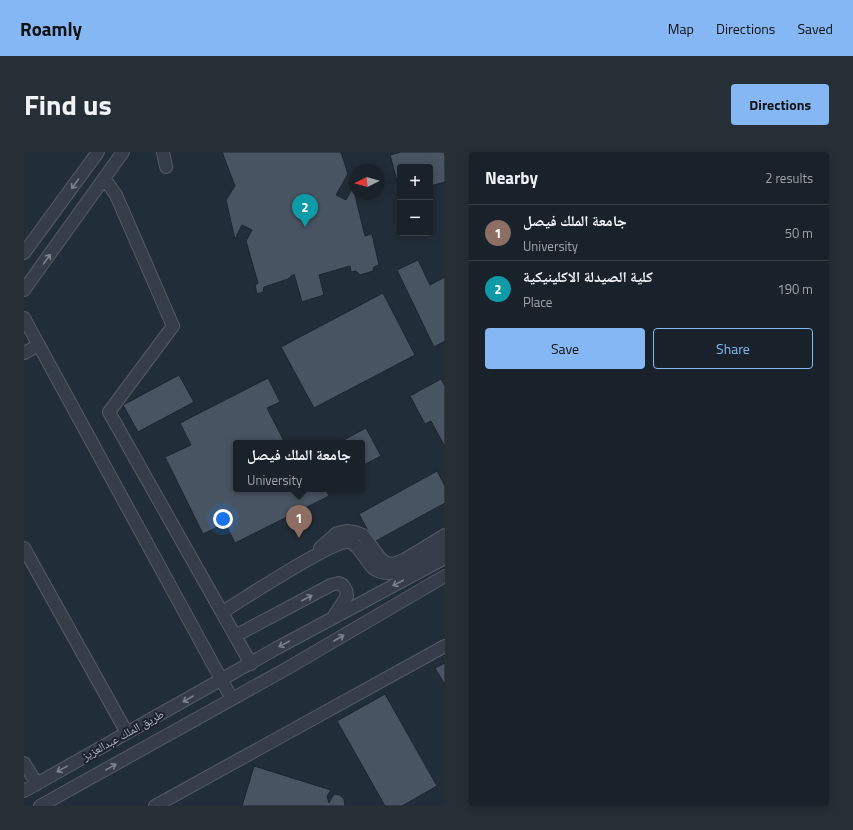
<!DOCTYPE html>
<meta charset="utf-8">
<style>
body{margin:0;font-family:"Titillium Web","Noto Naskh Arabic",sans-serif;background:#262f36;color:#f1f3f6}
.controls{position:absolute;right:12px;top:12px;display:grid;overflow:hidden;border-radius:4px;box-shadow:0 2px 10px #0003}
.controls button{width:36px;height:36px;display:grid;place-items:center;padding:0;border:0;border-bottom:1px solid #373f47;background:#19222a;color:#f1f3f6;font:20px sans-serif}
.compass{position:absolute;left:325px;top:12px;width:36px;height:36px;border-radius:50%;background:#19222a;box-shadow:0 2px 10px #0003;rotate:265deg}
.you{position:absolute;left:199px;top:367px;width:14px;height:14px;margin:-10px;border:3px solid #fff;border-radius:50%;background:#1a73e8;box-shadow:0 0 0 6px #1a73e833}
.badge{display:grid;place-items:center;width:26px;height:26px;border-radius:50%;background:#85b7f4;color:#fff;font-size:13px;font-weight:700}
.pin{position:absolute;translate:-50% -33px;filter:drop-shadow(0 1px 2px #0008)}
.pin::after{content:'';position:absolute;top:21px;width:14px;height:12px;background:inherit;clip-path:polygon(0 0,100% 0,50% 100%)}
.popup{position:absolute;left:209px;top:288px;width:132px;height:52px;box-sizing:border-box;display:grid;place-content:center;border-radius:4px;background:#19222a;filter:drop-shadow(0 1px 3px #0005);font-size:13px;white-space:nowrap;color:#9fa4a8}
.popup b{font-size:15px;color:#f1f3f6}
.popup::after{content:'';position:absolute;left:50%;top:100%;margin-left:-8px;border:8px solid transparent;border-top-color:#19222a}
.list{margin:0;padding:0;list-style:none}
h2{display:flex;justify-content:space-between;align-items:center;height:52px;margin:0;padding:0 16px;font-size:17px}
h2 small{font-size:13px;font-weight:400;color:#9fa4a8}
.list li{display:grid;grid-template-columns:26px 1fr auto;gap:12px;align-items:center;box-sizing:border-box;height:56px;padding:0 16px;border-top:1px solid #373f47}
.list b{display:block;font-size:15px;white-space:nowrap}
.list p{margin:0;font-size:13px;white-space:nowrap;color:#9fa4a8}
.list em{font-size:13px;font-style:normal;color:#9fa4a8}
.actions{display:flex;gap:8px;padding:12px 16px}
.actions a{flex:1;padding:9px 0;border:1px solid #85b7f4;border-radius:4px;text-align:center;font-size:14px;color:#85b7f4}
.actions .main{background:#85b7f4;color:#111}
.map{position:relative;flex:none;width:421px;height:654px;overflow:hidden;border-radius:4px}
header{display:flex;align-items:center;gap:24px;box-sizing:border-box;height:56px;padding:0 20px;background:#85b7f4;color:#111}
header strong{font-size:19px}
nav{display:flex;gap:22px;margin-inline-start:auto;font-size:14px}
.intro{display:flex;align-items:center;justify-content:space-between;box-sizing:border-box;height:96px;padding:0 24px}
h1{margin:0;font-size:28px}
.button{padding:10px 18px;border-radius:4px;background:#85b7f4;color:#111;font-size:14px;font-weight:700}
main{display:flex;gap:24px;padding:0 24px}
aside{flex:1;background:#19222a;border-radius:4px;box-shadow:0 2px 10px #0003}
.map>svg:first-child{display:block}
.building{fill:#485462;stroke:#1c252f}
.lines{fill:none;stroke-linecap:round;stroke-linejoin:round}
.minor-casing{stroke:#535c66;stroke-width:14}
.minor{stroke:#353e48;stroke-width:12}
.oneway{stroke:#79828d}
.labels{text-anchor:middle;stroke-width:4;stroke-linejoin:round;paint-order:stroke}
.street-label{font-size:12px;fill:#b0b9c5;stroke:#1a232d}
</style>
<header>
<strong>Roamly</strong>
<nav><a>Map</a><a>Directions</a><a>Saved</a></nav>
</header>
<div class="intro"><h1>Find us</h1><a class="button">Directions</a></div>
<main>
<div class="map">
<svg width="421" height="654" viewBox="0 0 421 654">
<rect width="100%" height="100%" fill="#212d38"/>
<path class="building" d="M198 0H317L324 22 312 43 322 48 329 35 341 84 348 82 355 113 350 115 349 119 336 123 332 119 327 120 326 114 295 123 300 143 278 150 270 122 264 127 240 135 239 140 233 142 231 133 234 131 222 89 228 78 218 73 211 87 202 48 211 34Z
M377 0H420L421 4V30L406 34V15H376V40L366 3Z
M394 108 406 133 421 125V189L410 195 373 118Z
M359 141 391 203 290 256 257 195Z
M155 223 170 250 114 280 99 253Z
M244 226 256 250 243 256 261 291H212V337H302L305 344 211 391 201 371 179 382 141 305 167 293 156 271Z
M417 227 421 234V295L407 269 401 272 386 244Z
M342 276 357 304 338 314V291H314Z
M413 319 421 334V351L350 390 335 362Z
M421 511V533L411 516Z
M361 542 413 634 378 654H361L313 569Z
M230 614 307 638 303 644 305 651 308 645 311 642 316 643 320 647 321 654H218Z"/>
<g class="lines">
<defs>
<path id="minor" d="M139 0 142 15
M80 26 92 43 149 174 85 260 227 512
M0 101 74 0
M0 138 99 0
M0 166 208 547
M0 201 15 193
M0 396 103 581
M296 396 313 381 322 379 331 380 339 383 356 406 362 411 369 412 380 408 421 383
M198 460C217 449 308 388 325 390 331 391 336 399 340 404 343 408 346 413 349 416 369 432 403 405 421 395
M211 484 307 433 315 431 319 433 322 438 323 444 310 464
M0 611 13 632
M0 639 253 496 421 406
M16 654 262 517 421 424
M131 654 421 494"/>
</defs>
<use href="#minor" class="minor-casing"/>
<use href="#minor" class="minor"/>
</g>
<defs><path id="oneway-shaft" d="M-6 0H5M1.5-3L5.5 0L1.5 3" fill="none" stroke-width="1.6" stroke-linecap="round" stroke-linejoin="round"/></defs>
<g class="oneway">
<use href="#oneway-shaft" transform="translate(51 32) rotate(126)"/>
<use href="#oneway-shaft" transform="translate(23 107) rotate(-54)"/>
<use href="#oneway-shaft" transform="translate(374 431) rotate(152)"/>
<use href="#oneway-shaft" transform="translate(283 446) rotate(-28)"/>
<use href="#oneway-shaft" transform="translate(315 486) rotate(-30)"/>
<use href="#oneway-shaft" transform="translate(260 492) rotate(152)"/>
<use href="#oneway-shaft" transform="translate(164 547) rotate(150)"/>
<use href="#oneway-shaft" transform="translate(87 615) rotate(-29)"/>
<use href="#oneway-shaft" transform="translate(38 617) rotate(151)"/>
</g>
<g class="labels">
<g class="street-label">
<text transform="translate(99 583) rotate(-29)" y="4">طريق الملك عبدالعزيز</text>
</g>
</g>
</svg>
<div class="controls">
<button>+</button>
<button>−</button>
</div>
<svg class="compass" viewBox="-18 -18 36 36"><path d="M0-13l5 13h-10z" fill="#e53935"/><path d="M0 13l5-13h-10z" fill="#9fa4a8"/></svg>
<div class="you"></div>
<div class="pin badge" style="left:275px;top:386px;background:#8d6e63">1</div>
<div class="popup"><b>جامعة الملك فيصل</b>University</div>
<div class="pin badge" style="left:281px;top:75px;background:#0f9aa8">2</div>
</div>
<aside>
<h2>Nearby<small>2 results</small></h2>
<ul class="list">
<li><span class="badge" style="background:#8d6e63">1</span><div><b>جامعة الملك فيصل</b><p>University</p></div><em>50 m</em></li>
<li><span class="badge" style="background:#0f9aa8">2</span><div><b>كلية الصيدلة الاكلينيكية</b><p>Place</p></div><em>190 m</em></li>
</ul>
<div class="actions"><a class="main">Save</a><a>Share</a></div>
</aside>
</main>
